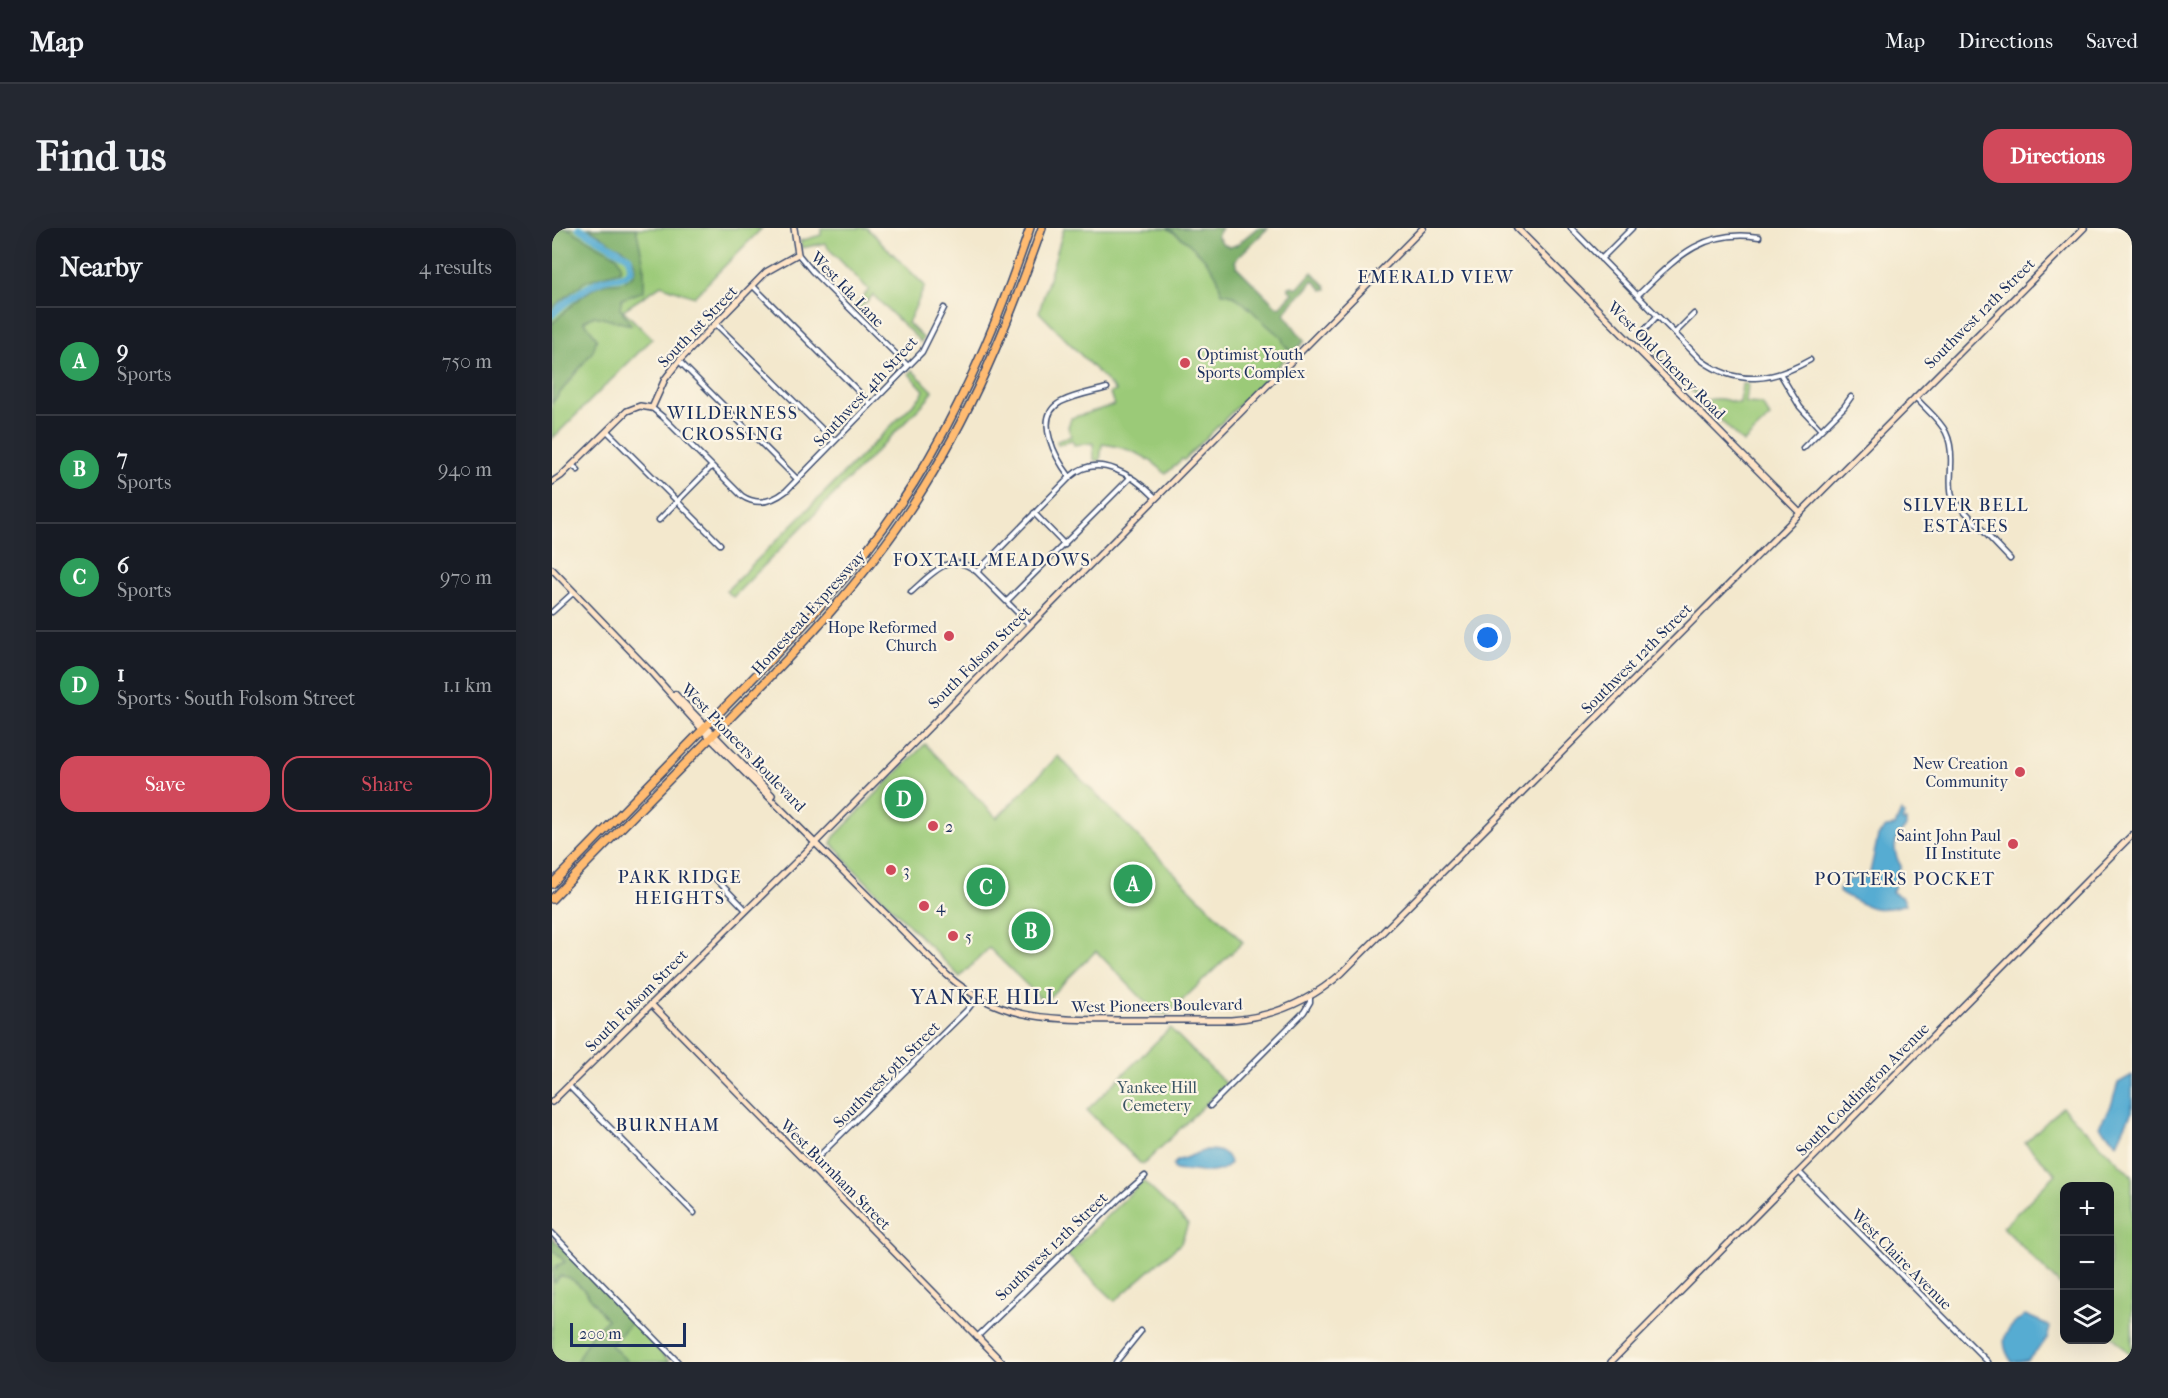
<!DOCTYPE html>
<meta charset="utf-8">
<style>
body{margin:0;font-family:"IM FELL French Canon",serif;background:#242831;color:#f1f3f6}
.controls{position:absolute;right:18px;bottom:18px;display:grid;overflow:hidden;border-radius:12px;box-shadow:0 6px 24px #0002}
.controls button{width:54px;height:54px;display:grid;place-items:center;padding:0;border:0;border-bottom:2px solid #363941;background:#171b24;color:#f1f3f6;font:30px sans-serif}
.scale{position:absolute;left:18px;bottom:15px;width:116px;box-sizing:border-box;padding-left:6px;border:3px solid #1b2f5e;border-top:0;font-size:16px;line-height:21px;white-space:nowrap;color:#1b2f5e;-webkit-text-stroke:4px #fcf5e5;paint-order:stroke}
.you{position:absolute;left:936px;top:410px;width:21px;height:21px;margin:-15px;border:4px solid #fff;border-radius:50%;background:#1a73e8;box-shadow:0 0 0 9px #1a73e833}
.badge{display:grid;place-items:center;width:39px;height:39px;border-radius:50%;background:#d1495b;color:#fff;font-size:20px;font-weight:700}
.pin{position:absolute;translate:-50% -50%;border:3px solid #fff;box-shadow:0 2px 6px #0006}
.list{margin:0;padding:0;list-style:none}
h2{display:flex;justify-content:space-between;align-items:center;height:78px;margin:0;padding:0 24px;font-size:26px}
h2 small{font-size:20px;font-weight:400;color:#9ea1a6}
.list li{display:grid;grid-template-columns:39px 1fr auto;gap:18px;align-items:center;box-sizing:border-box;height:108px;padding:0 24px;border-top:2px solid #363941}
.list b{display:block;font-size:22px;white-space:nowrap}
.list p{margin:0;font-size:20px;white-space:nowrap;color:#9ea1a6}
.list em{font-size:20px;font-style:normal;color:#9ea1a6}
.actions{display:flex;gap:12px;padding:18px 24px}
.actions a{flex:1;padding:14px 0;border:2px solid #d1495b;border-radius:18px;text-align:center;font-size:21px;color:#d1495b}
.actions .main{background:#d1495b;color:#fff}
.icon{flex:none;width:33px;height:33px;fill:none;stroke:currentColor;stroke-width:2;stroke-linecap:round;stroke-linejoin:round}
.map{position:relative;flex:none;width:1580px;height:1134px;overflow:hidden;border-radius:18px}
header{display:flex;align-items:center;gap:36px;box-sizing:border-box;height:84px;padding:0 30px;background:#171b24;border-bottom:2px solid #363941}
header strong{font-size:28px}
nav{display:flex;gap:33px;margin-inline-start:auto;font-size:21px}
.intro{display:flex;align-items:center;justify-content:space-between;box-sizing:border-box;height:144px;padding:0 36px}
h1{margin:0;font-size:42px}
.button{padding:15px 27px;border-radius:18px;background:#d1495b;color:#fff;font-size:21px;font-weight:700}
main{display:flex;gap:36px;padding:0 36px}
aside{flex:1;background:#171b24;border-radius:18px;box-shadow:0 6px 24px #0002}
.map>svg:first-child{display:block}
.green{fill:#9bca78;stroke:#5b7c6b;stroke-width:1.5}
.forest{fill:#7cae68;stroke:#4c6e63;stroke-width:1.5}
.water{fill:#56acd2;stroke:#386e98;stroke-width:1.5}
.lines{fill:none;stroke-linecap:round;stroke-linejoin:round}
.river{stroke:#56acd2;stroke-width:7}
.street-casing{stroke:#3b4b6f;stroke-width:7}
.secondary-casing{stroke:#3b4b6f;stroke-width:8}
.highway-casing{stroke:#3b4b6f;stroke-width:10}
.street{stroke:#fff;stroke-width:4}
.secondary{stroke:#ffe4c6;stroke-width:5}
.highway{stroke:#ffbb71;stroke-width:7}
.poi-dot{fill:#d1495b;stroke:#fcf5e5;stroke-width:2}
.labels{text-anchor:middle;stroke-width:4.5;stroke-linejoin:round;paint-order:stroke}
.street-label{font-size:16px;fill:#1b2f5e;stroke:#fcf5e5}
.poi-label{font-size:16px;fill:#1b2f5e;stroke:#fcf5e5;text-anchor:start}
.park-label{font-size:16px;fill:#3b5664;stroke:#fcf5e5}
.neighbourhood-label{font-size:18px;letter-spacing:1.5px;fill:#1b2f5e;stroke:#fcf5e5}
.quarter-label{font-size:20px;letter-spacing:1.5px;fill:#1b2f5e;stroke:#fcf5e5}
</style>
<header>
<strong>Map</strong>
<nav><a>Map</a><a>Directions</a><a>Saved</a></nav>
</header>
<div class="intro"><h1>Find us</h1><a class="button">Directions</a></div>
<main>
<aside>
<h2>Nearby<small>4 results</small></h2>
<ul class="list">
<li><span class="badge" style="background:#2e9e5b">A</span><div><b>9</b><p>Sports</p></div><em>750 m</em></li>
<li><span class="badge" style="background:#2e9e5b">B</span><div><b>7</b><p>Sports</p></div><em>940 m</em></li>
<li><span class="badge" style="background:#2e9e5b">C</span><div><b>6</b><p>Sports</p></div><em>970 m</em></li>
<li><span class="badge" style="background:#2e9e5b">D</span><div><b>1</b><p>Sports · South Folsom Street</p></div><em>1.1 km</em></li>
</ul>
<div class="actions"><a class="main">Save</a><a>Share</a></div>
</aside>
<div class="map">
<svg width="1580" height="1134" viewBox="0 0 1580 1134">
<rect width="100%" height="100%" fill="#fcf5e5"/>
<filter id="ink" filterUnits="userSpaceOnUse"><feTurbulence type="fractalNoise" baseFrequency=".0167" numOctaves="2"/><feDisplacementMap in="SourceGraphic" scale="12" xChannelSelector="R" yChannelSelector="G"/><feConvolveMatrix kernelMatrix="1 2 1 2 8 2 1 2 1" color-interpolation-filters="sRGB"/></filter>
<filter id="wash" filterUnits="userSpaceOnUse"><feTurbulence type="fractalNoise" baseFrequency=".008" numOctaves="4" result="noise"/><feDisplacementMap in="SourceGraphic" scale="24" xChannelSelector="R" yChannelSelector="G"/><feGaussianBlur stdDeviation="1.35" result="paint"/><feColorMatrix in="noise" values="0 0 0 0 0 0 0 0 0 0 0 0 0 0 0 0 0 1.4 0 .05"/><feComposite in="paint" operator="in"/></filter>
<g filter="url(#wash)">
<rect width="100%" height="100%" fill="#f3e8cd"/>
<path class="green" d="M0 0H210L142 69 109 57 71 82 100 111 0 211Z
M269 0H315L373 58 356 95 371 110 369 114 321 67 306 82 302 78 317 62 277 21 273 15 250 20 248 13 269 7Z
M512 0H634L749 115 632 232 630 231 614 246C597 228 575 219 550 216L548 233 542 232 541 215 522 217 520 212 506 217 505 213 519 208 516 199 519 190 562 177 558 165 564 163 487 84Z
M1095 113 1153 173C1168 168 1173 173 1188 175L1190 156H1196L1194 175 1210 176 1218 189 1191 215 1095 117Z
M360 142 381 163 375 172 181 369 174 363 370 167 372 162 357 146Z
M373 516 445 590 506 528 691 714 616 786H605L544 723 492 774 437 720 408 749 294 633 289 625 279 615 282 609Z
M618 800 674 856 592 936 588 935 535 882Z
M1510 879 1580 948V1128L1558 1106V958H1512V1061L1451 999 1504 946 1473 915Z
M591 953 636 996 629 1015 563 1073 515 1027Z
M0 1013 118 1134H0Z"/>
<path class="forest" d="M0 0H15L65 28 69 37 68 43 34 53 0 80Z
M36 0H84L92 37V63L70 71 68 80 79 97 42 88 32 93 45 110 41 123 0 175V96C14 82 29 67 46 58 55 53 65 57 73 53 89 45 84 29 71 21 67 18 62 18 59 15 51 10 44 4 36 0Z
M615 0H670L665 8 671 16 678 19 684 17 705 0H716L687 28 683 33 685 39 724 78 728 79 741 65 737 62V59L740 58 746 60 760 44 774 58 775 61 771 62 761 52C755 65 739 73 732 86 740 95 745 105 753 113L741 124C736 122 728 114 731 109 714 102 688 63 670 65 666 59 668 53 664 47 656 31 630 8 615 0Z
M0 1009 53 1064 79 1095 59 1117 76 1134H24L39 1107 55 1092C43 1079 28 1048 8 1048L3 1055 0 1050V1041H5L4 1038 13 1034 0 1021Z"/>
<path class="water" d="M1349 583 1352 586 1350 594 1354 593V599C1341 611 1340 623 1349 638 1344 647 1346 654 1340 664L1351 670 1354 676C1324 686 1314 679 1287 664V661L1295 652 1317 649 1326 608 1334 599 1343 598Z
M1580 847V883L1565 915 1547 898 1559 878 1566 855Z
M654 922C664 922 677 923 678 936 668 946 654 945 641 943 633 941 629 945 622 941L621 937 625 933Z
M1473 1087 1492 1095 1498 1100 1495 1111 1476 1132 1460 1134C1445 1113 1453 1101 1473 1087Z"/>
<g class="lines">
<path class="river" d="M0 87C10 76 34 59 48 53 59 48 70 52 79 42L77 29 27 0"/>
</g>
</g>
<g filter="url(#ink)">
<g class="lines">
<defs>
<path id="street" d="M1019 0 1149 132C1186 159 1221 153 1258 132
M246 26 260 43 356 138
M1049 31 1080 0
M201 58 319 176
M1086 67C1122 32 1150 0 1207 9
M164 96 282 213
M1123 105 1142 86
M1088 107 1105 88
M127 133 245 251
M1229 147 1248 179 1269 202
M1363 169C1387 195 1401 200 1399 238 1399 249 1397 261 1401 271L1458 331
M100 180 111 189 190 268C205 278 220 274 234 263L370 124 392 80
M55 203 168 316
M1251 220 1292 179 1299 169
M20 237 26 242
M518 249C505 232 480 189 509 174 523 167 540 164 555 160
M482 285 513 317
M107 292 160 238
M425 344 478 397
M359 364C379 347 398 321 425 344L518 249C546 223 582 248 604 270
M455 373 579 249
M0 384 22 364
M164 651 194 682
M17 858 142 985
M658 878 752 784 758 774V769
M257 938 415 782 425 769
M1247 944 1436 1134
M0 1005 126 1134
M425 1109 570 968 593 948
M564 1134 589 1103"/>
<path id="secondary" d="M965 0 1247 284
M0 254 9 248 75 183 88 178 100 180 113 151 127 133 214 44 246 26 242 0
M0 341 99 444 158 510 395 747C448 794 501 791 568 792 605 792 642 792 679 792 722 789 758 773 790 745L1532 0
M123 466 220 567
M99 776 450 1134
M0 874 263 615 871 0
M1059 1134 1580 607"/>
<path id="highway" d="M0 656C55 599 110 543 165 487 237 414 307 342 362 255 412 175 448 89 478 0
M0 671C59 610 119 550 179 489 245 422 310 355 362 275 418 189 456 97 490 0"/>
</defs>
<use href="#street" class="street-casing"/>
<use href="#secondary" class="secondary-casing"/>
<use href="#highway" class="highway-casing"/>
<use href="#street" class="street"/>
<use href="#secondary" class="secondary"/>
<use href="#highway" class="highway"/>
</g>
</g>
<g class="poi-dot">
<circle cx="633" cy="135" r="6"/>
<circle cx="397" cy="408" r="6"/>
<circle cx="1468" cy="544" r="6"/>
<circle cx="381" cy="598" r="6"/>
<circle cx="1461" cy="616" r="6"/>
<circle cx="339" cy="642" r="6"/>
<circle cx="372" cy="678" r="6"/>
<circle cx="401" cy="708" r="6"/>
</g>
<g class="labels">
<g class="street-label">
<text transform="translate(296 61) rotate(46)" y="6">West Ida Lane</text>
<text transform="translate(1427 85) rotate(-45)" y="6">Southwest 12th Street</text>
<text transform="translate(145 98) rotate(-46)" y="6">South 1st Street</text>
<text transform="translate(1115 132) rotate(45)" y="6">West Old Cheney Road</text>
<text transform="translate(313 163) rotate(-47)" y="6">Southwest 4th Street</text>
<text transform="translate(256 384) rotate(-48)" y="6">Homestead Expressway</text>
<text transform="translate(427 429) rotate(-45)" y="6">South Folsom Street</text>
<text transform="translate(1084 430) rotate(-45)" y="6">Southwest 12th Street</text>
<text transform="translate(192 519) rotate(46)" y="6">West Pioneers Boulevard</text>
<text transform="translate(84 772) rotate(-45)" y="6">South Folsom Street</text>
<text transform="translate(605 777) rotate(-1)" y="6">West Pioneers Boulevard</text>
<text transform="translate(334 846) rotate(-45)" y="6">Southwest 9th Street</text>
<text transform="translate(1310 861) rotate(-45)" y="6">South Coddington Avenue</text>
<text transform="translate(284 946) rotate(45)" y="6">West Burnham Street</text>
<text transform="translate(499 1018) rotate(-44)" y="6">Southwest 12th Street</text>
<text transform="translate(1350 1031) rotate(45)" y="6">West Claire Avenue</text>
</g>
<g class="poi-label">
<text x="645" y="132">Optimist Youth<tspan x="645" dy="18">Sports Complex</tspan></text>
<text x="385" y="405" text-anchor="end">Hope Reformed<tspan x="385" dy="18">Church</tspan></text>
<text x="1456" y="541" text-anchor="end">New Creation<tspan x="1456" dy="18">Community</tspan></text>
<text x="393" y="604">2</text>
<text x="1449" y="613" text-anchor="end">Saint John Paul<tspan x="1449" dy="18">II Institute</tspan></text>
<text x="351" y="648">3</text>
<text x="384" y="684">4</text>
<text x="413" y="714">5</text>
</g>
<g class="park-label">
<text x="605" y="865">Yankee Hill<tspan x="605" dy="18">Cemetery</tspan></text>
</g>
<g class="neighbourhood-label">
<text x="884" y="55">EMERALD VIEW</text>
<text x="181" y="191">WILDERNESS<tspan x="181" dy="21">CROSSING</tspan></text>
<text x="1414" y="283">SILVER BELL<tspan x="1414" dy="21">ESTATES</tspan></text>
<text x="440" y="338">FOXTAIL MEADOWS</text>
<text x="128" y="655">PARK RIDGE<tspan x="128" dy="21">HEIGHTS</tspan></text>
<text x="1353" y="657">POTTERS POCKET</text>
<text x="116" y="903">BURNHAM</text>
</g>
<g class="quarter-label">
<text x="433" y="776">YANKEE HILL</text>
</g>
</g>
</svg>
<div class="controls">
<button>+</button>
<button>−</button>
<button><svg class="icon" aria-label="layers" viewBox="0 0 24 24"><path d="M12 4l9 5-9 5-9-5zM3 14l9 5 9-5"/></svg></button>
</div>
<div class="scale">200 m</div>
<div class="you"></div>
<div class="pin badge" style="left:581px;top:656px;background:#2e9e5b">A</div>
<div class="pin badge" style="left:479px;top:703px;background:#2e9e5b">B</div>
<div class="pin badge" style="left:434px;top:659px;background:#2e9e5b">C</div>
<div class="pin badge" style="left:352px;top:571px;background:#2e9e5b">D</div>
</div>
</main>
